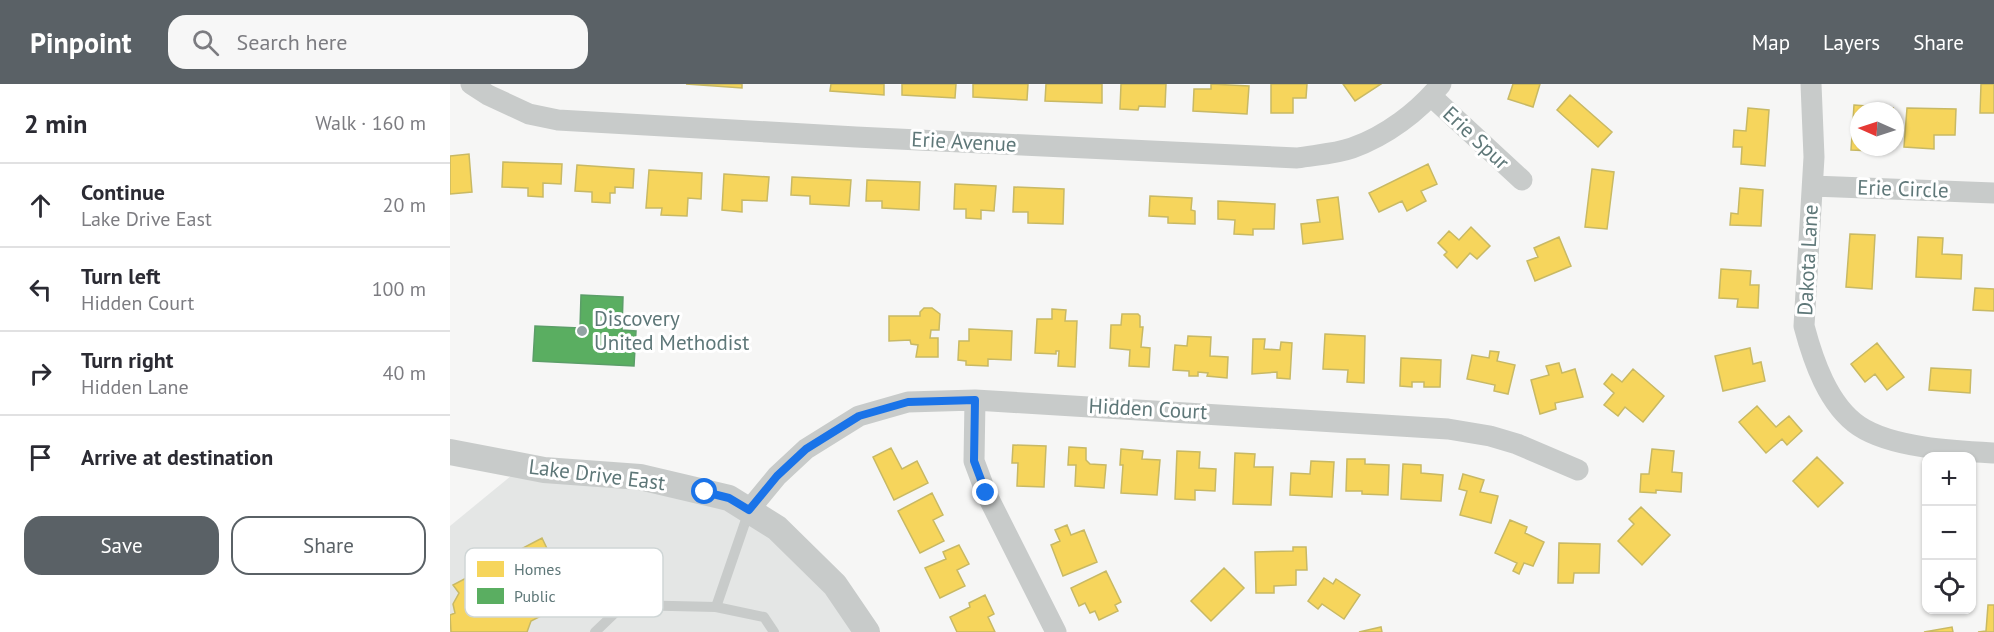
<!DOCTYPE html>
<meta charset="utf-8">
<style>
body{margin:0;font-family:"PT Sans",sans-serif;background:#f7f7f7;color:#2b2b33}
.controls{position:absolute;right:18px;bottom:18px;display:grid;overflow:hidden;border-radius:12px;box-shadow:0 2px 4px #0004}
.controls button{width:54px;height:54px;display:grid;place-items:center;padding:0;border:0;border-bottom:2px solid #e1e1e2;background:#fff;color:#2b2b33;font:30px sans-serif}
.compass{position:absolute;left:1400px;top:18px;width:54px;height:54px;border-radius:50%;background:#fff;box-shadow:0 2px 4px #0004;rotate:273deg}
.stop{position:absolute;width:18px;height:18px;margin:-14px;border:4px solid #1a73e8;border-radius:50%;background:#fff}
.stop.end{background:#1a73e8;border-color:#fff;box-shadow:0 2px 6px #0008}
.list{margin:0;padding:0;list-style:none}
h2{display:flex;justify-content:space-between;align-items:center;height:78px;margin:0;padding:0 24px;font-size:26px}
h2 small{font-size:20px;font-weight:400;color:#7c7c81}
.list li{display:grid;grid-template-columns:39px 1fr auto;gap:18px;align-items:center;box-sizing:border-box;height:84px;padding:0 24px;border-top:2px solid #e1e1e2}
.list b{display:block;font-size:22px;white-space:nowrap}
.list p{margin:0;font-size:20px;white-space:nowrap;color:#7c7c81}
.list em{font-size:20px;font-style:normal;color:#7c7c81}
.actions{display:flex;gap:12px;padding:18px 24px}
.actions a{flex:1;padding:14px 0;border:2px solid #5a6166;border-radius:18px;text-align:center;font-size:21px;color:#5a6166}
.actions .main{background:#5a6166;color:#fff}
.icon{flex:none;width:33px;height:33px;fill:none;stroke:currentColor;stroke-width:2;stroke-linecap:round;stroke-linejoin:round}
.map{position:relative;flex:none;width:1544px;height:548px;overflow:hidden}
header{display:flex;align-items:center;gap:36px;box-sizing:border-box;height:84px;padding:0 30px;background:#5a6166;color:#fff}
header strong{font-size:28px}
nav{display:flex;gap:33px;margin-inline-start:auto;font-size:21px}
.search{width:420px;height:54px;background:#f7f7f7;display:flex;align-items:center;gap:15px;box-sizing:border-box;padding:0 21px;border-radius:18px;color:#7c7c81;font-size:22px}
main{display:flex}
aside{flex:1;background:#fff}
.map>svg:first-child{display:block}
.built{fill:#e4e6e5}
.homes{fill:#f6d55c;stroke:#c8b964;stroke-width:1.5}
.public{fill:#5aae61;stroke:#5b9e68;stroke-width:1.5}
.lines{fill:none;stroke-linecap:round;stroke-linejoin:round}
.service{stroke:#c8cbca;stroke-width:10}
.minor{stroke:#c8cbca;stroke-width:21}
.tertiary{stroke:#c8cbca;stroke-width:26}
.route{stroke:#1a73e8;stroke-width:8}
.poi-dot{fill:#93a3a4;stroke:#fff;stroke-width:2}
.labels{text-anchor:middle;stroke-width:6;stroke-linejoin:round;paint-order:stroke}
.street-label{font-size:21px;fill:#5e7778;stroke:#fff}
.poi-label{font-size:21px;fill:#5e7778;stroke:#fff;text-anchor:start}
.key{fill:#fff;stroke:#cfd6d6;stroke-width:1.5}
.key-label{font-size:16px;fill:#5e7778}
</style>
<header>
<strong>Pinpoint</strong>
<div class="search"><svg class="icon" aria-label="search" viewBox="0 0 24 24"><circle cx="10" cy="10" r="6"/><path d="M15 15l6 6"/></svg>Search here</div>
<nav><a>Map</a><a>Layers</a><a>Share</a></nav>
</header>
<main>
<aside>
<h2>2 min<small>Walk · 160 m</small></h2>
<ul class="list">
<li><svg class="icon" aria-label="ahead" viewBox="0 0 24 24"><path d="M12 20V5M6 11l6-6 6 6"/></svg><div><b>Continue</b><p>Lake Drive East</p></div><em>20 m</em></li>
<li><svg class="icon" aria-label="left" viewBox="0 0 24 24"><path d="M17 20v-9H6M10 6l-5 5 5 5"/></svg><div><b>Turn left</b><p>Hidden Court</p></div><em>100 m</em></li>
<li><svg class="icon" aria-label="right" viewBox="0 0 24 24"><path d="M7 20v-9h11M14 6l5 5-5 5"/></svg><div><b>Turn right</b><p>Hidden Lane</p></div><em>40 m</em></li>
<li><svg class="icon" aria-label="arrive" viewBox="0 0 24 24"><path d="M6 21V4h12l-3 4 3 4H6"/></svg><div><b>Arrive at destination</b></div></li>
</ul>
<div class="actions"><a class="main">Save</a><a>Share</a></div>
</aside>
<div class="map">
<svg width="1544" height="548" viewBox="0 0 1544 548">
<rect width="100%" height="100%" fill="#f6f6f5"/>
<path class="built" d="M73 382 282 416 415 548H0V442Z"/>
<path class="homes" d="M236 0H292V4Z
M381 0H434V11L380 7Z
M452 0H506L505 14 452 11Z
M523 0H578L577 16 523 13Z
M596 0H652V19L595 17Z
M671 0H716L715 23 689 22 688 26 670 25Z
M761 0 799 2 797 30 743 27 744 5H761Z
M821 0H857L856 14H843V29H821Z
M893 0H931L905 17Z
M1063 0H1090L1083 23 1058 15Z
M1531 0H1544V29H1530Z
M1120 11 1162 48 1148 63 1107 26Z
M1404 21 1443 24 1442 27H1409V63H1425L1424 67 1401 66Z
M1298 24 1319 26 1315 82 1291 80 1292 63H1283L1284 46 1296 47Z
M1457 24 1506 25 1505 51H1484V65L1454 63Z
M19 70 22 108 0 110V72Z
M53 78 112 80 111 100 93 99V113L78 112V104L52 103Z
M978 80 987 100 971 107 976 117 957 127 952 117 929 128 919 109Z
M127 81 184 85 183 104 165 103V109H160V119L142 118V108L125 107Z
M1142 85 1164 88 1157 145 1135 143Z
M199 86 252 89 251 115 238 114 237 132 211 131 212 124H196Z
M274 90 319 93 317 117 292 116V128L272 126Z
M342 93 401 96 399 122 360 120V112L341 111Z
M417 96 470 98 469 126 432 124V117H416Z
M505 100 546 102 544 127 531 126V135L516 134V125H504Z
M564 103 614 105 613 140 578 139V128H563Z
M1290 104 1313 106 1311 142 1280 141 1281 129 1288 130Z
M700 112 742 114 741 126 745 127V140L718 139V133L699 132Z
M888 113 893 155 853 160 851 140 870 138 867 116Z
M768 117 825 120 824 145H803V151L784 150 785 136 768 135Z
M1021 143 1040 162 1027 175 1020 169 1007 184 994 171 997 168 988 159 999 147 1009 156Z
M1400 150 1425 151 1422 205 1396 203Z
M1109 153 1121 182 1085 197 1077 177 1088 173 1084 164Z
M1468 153 1493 154 1492 170 1512 171 1511 195 1466 193Z
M1271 185 1301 187 1300 201H1309L1308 224 1287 223 1288 215 1269 214Z
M1525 204 1544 205V227L1523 226Z
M474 224H482L490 230 489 246H481L480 254H488V273H466L468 261 461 260 460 256 439 257V232H470V228Z
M602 225 616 226 615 237H627L625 283 608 282 609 267H606V270L585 269 587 235H602Z
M672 230H688L690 232V243H693L691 263 700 264 699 283 679 282 680 266 660 264 661 241H671Z
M519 245 562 247 561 276 538 275V282L516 281V277L508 276 509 257H519Z
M875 250 915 252 914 299 897 298 898 286 873 285Z
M738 252 761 253 760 272 778 273 777 294 757 292 758 289 748 288V292H739V287L723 286 725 261 737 262Z
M803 255H815L814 265 830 266 831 258 842 259 840 295 827 294V288L802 290Z
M1427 259 1454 293 1437 306 1425 290 1415 298 1401 280Z
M1300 264 1303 280 1311 278 1315 297 1273 307 1265 272Z
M1040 267 1049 268 1047 277 1065 281 1058 310 1044 307 1045 301 1017 295 1022 271 1039 274Z
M951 274 991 276 990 303H974V298H962V303L950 302Z
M1109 279 1112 289 1125 285 1133 313 1105 319 1106 325 1090 330 1081 296 1099 291 1096 282Z
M1481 284 1521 286 1520 309 1479 306Z
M1183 285 1214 312 1193 338 1175 323 1168 332 1154 321 1164 309 1154 300 1162 290 1172 298Z
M1307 322 1326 343 1339 332 1352 347 1337 361 1332 355 1316 369 1289 338Z
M563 361 596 362 594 403 567 402 568 379H562Z
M619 363 636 364V376L640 380 656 381 654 404 625 402 626 381H618Z
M441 364 452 385 467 377 478 399 444 416 423 373Z
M671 365 693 367 692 375 710 376 707 411 671 409 673 381H670Z
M1202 365 1224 367 1222 388 1232 389 1231 408 1206 406V409L1190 408 1191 390H1199Z
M727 367 750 368 749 384 766 385 765 407 745 406V416L725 415Z
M785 369 805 370 804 383H823L821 421 783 420Z
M1367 373 1393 399 1368 423 1343 397Z
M897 375H915V380L939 381 938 411 912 410V407H896Z
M861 377 884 378 882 413 840 411 841 389 860 390Z
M953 380 971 381V389L993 391 991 417 951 415Z
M1013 390 1034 396 1030 408 1048 412 1041 439 1010 431 1017 407 1009 405Z
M482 409 493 431 483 436 494 457 470 469 448 427Z
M1191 423 1220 451 1192 481 1168 457 1184 440 1179 435Z
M1060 436 1077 443 1075 449 1094 458 1083 482 1074 479 1069 490 1063 487 1067 479 1045 469Z
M617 441 621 451 634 446 647 478 613 492 601 461 610 457 605 446Z
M92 454 103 477 118 468 138 508 81 537 77 548H1L0 531 5 529 3 520 9 509 3 501Z
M1109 459 1150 460 1149 489H1124L1123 499H1108Z
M509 461 519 480 507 486 515 502 490 514 475 484 496 475 493 468Z
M843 463H856L857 486H846V501L824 502V509H806L805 468 843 467Z
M774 484 794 504 761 537 741 517Z
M656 487 671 518 665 521 668 527 649 536 645 527 640 529 635 519 629 522 621 504Z
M874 494 883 500 886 495 910 511 894 535 872 520 868 525 858 517Z
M535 511 544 530 538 533 545 548H507L500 533 520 523 519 519Z
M1538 521H1544V548H1528L1536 547Z
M931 543 932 548H909Z
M1502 543 1503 548H1474Z"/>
<path class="public" d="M131 211 173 213 172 246 186 247 184 282 83 277 85 242 130 244Z"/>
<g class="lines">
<path class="service" d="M266 523 299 427
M145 548 166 528 178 521 266 523 314 533 324 548"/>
<path class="minor" d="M21 0 38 11 79 30 108 36 406 53 847 74C864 71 885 70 902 64 936 52 968 28 991 0
M1361 0 1364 73 1354 242C1363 276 1378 321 1409 342 1442 364 1505 367 1544 369
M981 12 1072 96
M1363 102 1544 109
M525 316 524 377 536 409 606 548
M299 426 327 392 356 365 409 332 458 318 525 316 998 345 1040 352 1067 360 1128 386"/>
<path class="tertiary" d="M0 368 94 386 190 393 279 414 327 444 385 501 417 548"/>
</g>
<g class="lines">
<path class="route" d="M255 408 279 414 299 426 327 392 356 365 409 332 458 318 525 316 524 377 536 409"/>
</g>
<circle class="poi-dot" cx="132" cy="247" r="6"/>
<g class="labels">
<g class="street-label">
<text transform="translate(1026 54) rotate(43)" y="7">Erie Spur</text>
<text transform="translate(514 58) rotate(3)" y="7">Erie Avenue</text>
<text transform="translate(1453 105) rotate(2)" y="7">Erie Circle</text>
<text transform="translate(1358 176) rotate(-87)" y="7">Dakota Lane</text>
<text transform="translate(698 325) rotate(3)" y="7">Hidden Court</text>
<text transform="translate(147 391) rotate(7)" y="7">Lake Drive East</text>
</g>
<g class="poi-label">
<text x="144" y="242">Discovery<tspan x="144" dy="24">United Methodist</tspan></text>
</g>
</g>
<rect x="15" y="464" width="198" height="69" rx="9" class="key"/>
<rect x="27" y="477" width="27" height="16" fill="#f6d55c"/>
<rect x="27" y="504" width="27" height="16" fill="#5aae61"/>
<g class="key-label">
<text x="64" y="491">Homes</text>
<text x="64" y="518">Public</text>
</g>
</svg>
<div class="controls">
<button>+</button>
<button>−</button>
<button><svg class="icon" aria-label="locate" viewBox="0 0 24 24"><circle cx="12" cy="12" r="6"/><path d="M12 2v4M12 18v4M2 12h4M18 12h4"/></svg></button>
</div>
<svg class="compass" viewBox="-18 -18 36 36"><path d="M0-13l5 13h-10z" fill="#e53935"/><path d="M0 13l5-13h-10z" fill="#7c7c81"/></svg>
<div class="stop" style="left:255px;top:408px"></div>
<div class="stop end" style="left:536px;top:409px"></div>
</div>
</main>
